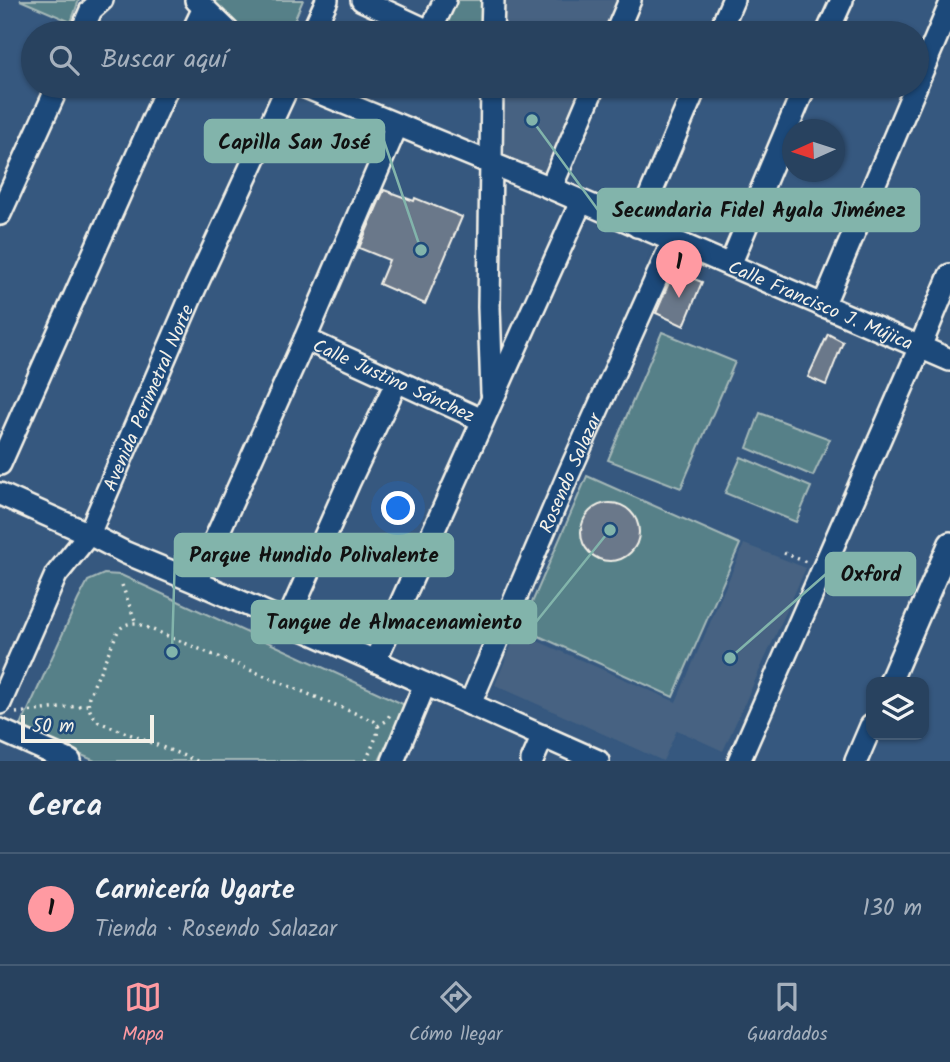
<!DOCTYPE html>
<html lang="es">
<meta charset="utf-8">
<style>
body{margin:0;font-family:Kalam,sans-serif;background:#304965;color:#f1f3f6}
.controls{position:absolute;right:21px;bottom:21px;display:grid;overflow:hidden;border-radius:14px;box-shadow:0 2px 5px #0004}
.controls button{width:63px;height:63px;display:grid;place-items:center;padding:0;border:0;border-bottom:2px solid #445b74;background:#28425f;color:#f1f3f6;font:35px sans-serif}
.compass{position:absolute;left:782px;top:119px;width:63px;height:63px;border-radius:50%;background:#28425f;box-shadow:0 2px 5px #0004;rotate:267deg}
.scale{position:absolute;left:21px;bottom:18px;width:133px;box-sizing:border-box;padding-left:7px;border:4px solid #f4f1e8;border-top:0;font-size:19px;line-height:24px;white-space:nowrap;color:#f4f1e8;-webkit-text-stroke:5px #1f4a7a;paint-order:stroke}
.you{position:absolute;left:399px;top:509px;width:24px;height:24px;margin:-18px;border:5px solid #fff;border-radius:50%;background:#1a73e8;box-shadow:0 0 0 10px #1a73e833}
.badge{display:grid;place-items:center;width:46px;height:46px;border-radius:50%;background:#ff9aa2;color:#111;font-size:23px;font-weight:700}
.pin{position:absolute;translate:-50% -58px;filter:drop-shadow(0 2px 4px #0008)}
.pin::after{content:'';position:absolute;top:37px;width:24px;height:21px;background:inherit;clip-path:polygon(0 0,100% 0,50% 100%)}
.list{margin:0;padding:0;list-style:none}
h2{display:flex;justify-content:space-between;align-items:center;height:91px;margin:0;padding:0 28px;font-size:30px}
h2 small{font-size:23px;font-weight:400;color:#a5b0bd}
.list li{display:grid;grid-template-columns:46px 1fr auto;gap:21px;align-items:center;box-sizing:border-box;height:112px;padding:0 28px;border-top:2px solid #445b74}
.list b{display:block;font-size:26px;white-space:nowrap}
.list p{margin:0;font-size:23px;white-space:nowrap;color:#a5b0bd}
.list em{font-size:23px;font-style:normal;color:#a5b0bd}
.icon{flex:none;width:38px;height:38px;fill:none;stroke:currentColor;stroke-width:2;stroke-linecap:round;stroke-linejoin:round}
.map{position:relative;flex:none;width:950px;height:761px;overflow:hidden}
.search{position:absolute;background:#28425f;box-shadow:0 2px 5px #0004;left:21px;right:21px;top:21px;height:77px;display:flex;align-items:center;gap:18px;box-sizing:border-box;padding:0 24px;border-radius:38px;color:#a5b0bd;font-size:26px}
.sheet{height:203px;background:#28425f}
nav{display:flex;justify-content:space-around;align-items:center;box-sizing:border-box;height:98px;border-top:2px solid #445b74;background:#28425f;font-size:19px;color:#a5b0bd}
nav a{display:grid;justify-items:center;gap:4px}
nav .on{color:#ff9aa2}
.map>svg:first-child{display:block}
.built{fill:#466282}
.green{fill:#568088;stroke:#a5b8b8;stroke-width:2}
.building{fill:#6b788a;stroke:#f4f1e8;stroke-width:2}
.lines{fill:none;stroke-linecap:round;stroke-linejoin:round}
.minor-casing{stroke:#f4f1e8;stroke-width:26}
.path{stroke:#f4f1e8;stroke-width:3.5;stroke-dasharray:2 5;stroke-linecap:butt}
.minor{stroke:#1f4a7a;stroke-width:21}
.labels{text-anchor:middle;stroke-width:5;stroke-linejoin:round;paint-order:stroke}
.street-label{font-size:19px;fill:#f4f1e8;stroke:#1f4a7a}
.leader{fill:none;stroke:#82b4ab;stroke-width:2.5}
.callout-dot{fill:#82b4ab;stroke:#1f4a7a;stroke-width:2.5}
.callout{fill:#82b4ab;stroke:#82b4ab;stroke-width:2.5}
.callout-label{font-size:21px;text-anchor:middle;font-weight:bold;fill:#111}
</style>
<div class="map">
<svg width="950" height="761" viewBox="0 0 950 761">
<rect width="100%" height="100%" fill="#36587f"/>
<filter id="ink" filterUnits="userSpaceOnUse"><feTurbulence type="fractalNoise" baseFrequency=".0143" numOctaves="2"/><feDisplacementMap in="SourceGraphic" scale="14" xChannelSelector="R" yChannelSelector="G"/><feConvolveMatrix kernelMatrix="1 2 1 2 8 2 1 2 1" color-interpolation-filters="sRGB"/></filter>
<g filter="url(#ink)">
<path class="built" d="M500 0H620L606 33H499Z
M498 86H583L544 175 496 155Z
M744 544 806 568 723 751 677 730 663 761 495 685 517 632 676 702Z"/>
<path class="green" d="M20 0H79L71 22Z
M213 0H303L289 33H246Z
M454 0H485V33H443L440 32Z
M662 332 735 362 681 488 608 460Z
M760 413 830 439 813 476 747 448Z
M741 457 811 487 796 522 725 493Z
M587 476 740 544 673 697 521 628Z
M104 574 121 575 405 705 379 761H95L20 728 78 600 88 581Z"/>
<path class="building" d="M384 190 414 201 415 198 462 217 425 304 379 284 389 260 359 248Z
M674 271 702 282 684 326 656 313Z
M828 334 843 342 826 385 808 377Z
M581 532a29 29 0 1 1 58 0a29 29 0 1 1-58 0Z"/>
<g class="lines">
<defs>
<g id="minor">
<path d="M196 0 230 33"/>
<path d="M362 0 433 33"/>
<path d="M430 32 445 0"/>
<path d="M81 33 91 10 102 0"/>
<path d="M192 33 204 8"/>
<path d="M312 33 327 0"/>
<path d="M492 33 493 0"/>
<path d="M616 33 630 0"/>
<path d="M719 33 733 0"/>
<path d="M827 33 842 0"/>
<path d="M917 83 950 5"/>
<path id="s1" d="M303 86 551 188 950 360"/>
<path d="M492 86 489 307 492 393"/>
<path d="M551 188 594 86"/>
<path d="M0 214 58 86"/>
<path d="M637 226 696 86"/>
<path d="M730 265 805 86"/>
<path d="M823 306 916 86"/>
<path id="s2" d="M305 339 482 420"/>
<path d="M0 464 168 86"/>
<path d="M0 494 89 534 126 553 196 582 375 661 425 684 598 761"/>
<path d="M196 582 305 339 397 125"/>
<path d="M287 622 349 482 397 381"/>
<path d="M375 661 581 202"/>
<path d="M890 682 950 543"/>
<path id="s3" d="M0 703 56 575 89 534 194 290 288 86"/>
<path id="s4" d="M470 704 569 473 673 241"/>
<path d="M0 730 70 761"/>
<path d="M393 761 425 684"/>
<path d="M532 761 543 736"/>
<path d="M739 761 920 347 950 275"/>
<path d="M856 761 871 726"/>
</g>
</defs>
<use href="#minor" class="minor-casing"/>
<path class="path" d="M784 553 806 562
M122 585 136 623
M16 713 87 705
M378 726 386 721 391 713
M197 761 99 722C90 713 87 708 89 696L118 631C123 625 128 623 136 623L374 721 378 726 377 735 366 761"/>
<use href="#minor" class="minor"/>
</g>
</g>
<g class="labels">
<g class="street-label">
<text dy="7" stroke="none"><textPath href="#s1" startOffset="562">Calle Francisco J. Mújica</textPath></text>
<text dy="7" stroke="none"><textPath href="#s2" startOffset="98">Calle Justino Sánchez</textPath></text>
<text dy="7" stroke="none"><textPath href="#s3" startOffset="341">Avenida Perimetral Norte</textPath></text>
<text dy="7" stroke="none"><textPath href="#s4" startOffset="252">Rosendo Salazar</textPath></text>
</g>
</g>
<path class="leader" d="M421 250L384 141M532 120L598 210M172 652L175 555M730 658L826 574M610 530L536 622"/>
<g class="callout-dot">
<circle cx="421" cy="250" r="7"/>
<circle cx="532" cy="120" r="7"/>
<circle cx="172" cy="652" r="7"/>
<circle cx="730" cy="658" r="7"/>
<circle cx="610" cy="530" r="7"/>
</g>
<g class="callout">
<rect x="205" y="120" width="179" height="42" rx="7"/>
<rect x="598" y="189" width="321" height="42" rx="7"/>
<rect x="175" y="534" width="278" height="42" rx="7"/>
<rect x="826" y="553" width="89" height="42" rx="7"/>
<rect x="252" y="601" width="284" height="42" rx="7"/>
</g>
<g class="callout-label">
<text x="294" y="149">Capilla San José</text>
<text x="759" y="217">Secundaria Fidel Ayala Jiménez</text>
<text x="314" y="562">Parque Hundido Polivalente</text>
<text x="871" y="581">Oxford</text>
<text x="394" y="629">Tanque de Almacenamiento</text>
</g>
</svg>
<div class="controls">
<button><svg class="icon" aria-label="layers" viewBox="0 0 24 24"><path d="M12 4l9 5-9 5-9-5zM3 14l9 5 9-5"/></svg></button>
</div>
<svg class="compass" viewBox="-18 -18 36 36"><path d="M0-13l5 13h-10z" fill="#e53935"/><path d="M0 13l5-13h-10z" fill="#a5b0bd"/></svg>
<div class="scale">50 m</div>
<div class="you"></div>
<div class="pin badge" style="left:679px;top:298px">1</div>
<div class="search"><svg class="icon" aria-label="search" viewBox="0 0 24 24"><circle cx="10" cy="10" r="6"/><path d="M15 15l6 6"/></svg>Buscar aquí</div>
</div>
<section class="sheet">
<h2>Cerca<small></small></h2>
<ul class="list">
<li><span class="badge">1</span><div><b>Carnicería Ugarte</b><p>Tienda · Rosendo Salazar</p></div><em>130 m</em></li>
</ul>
</section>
<nav>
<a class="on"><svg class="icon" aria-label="map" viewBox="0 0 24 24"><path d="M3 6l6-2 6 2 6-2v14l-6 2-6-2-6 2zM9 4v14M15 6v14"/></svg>Mapa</a>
<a><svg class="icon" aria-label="directions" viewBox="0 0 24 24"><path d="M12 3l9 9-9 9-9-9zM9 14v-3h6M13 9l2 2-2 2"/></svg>Cómo llegar</a>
<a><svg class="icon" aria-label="saved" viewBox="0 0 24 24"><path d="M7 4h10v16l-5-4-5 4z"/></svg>Guardados</a>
</nav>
